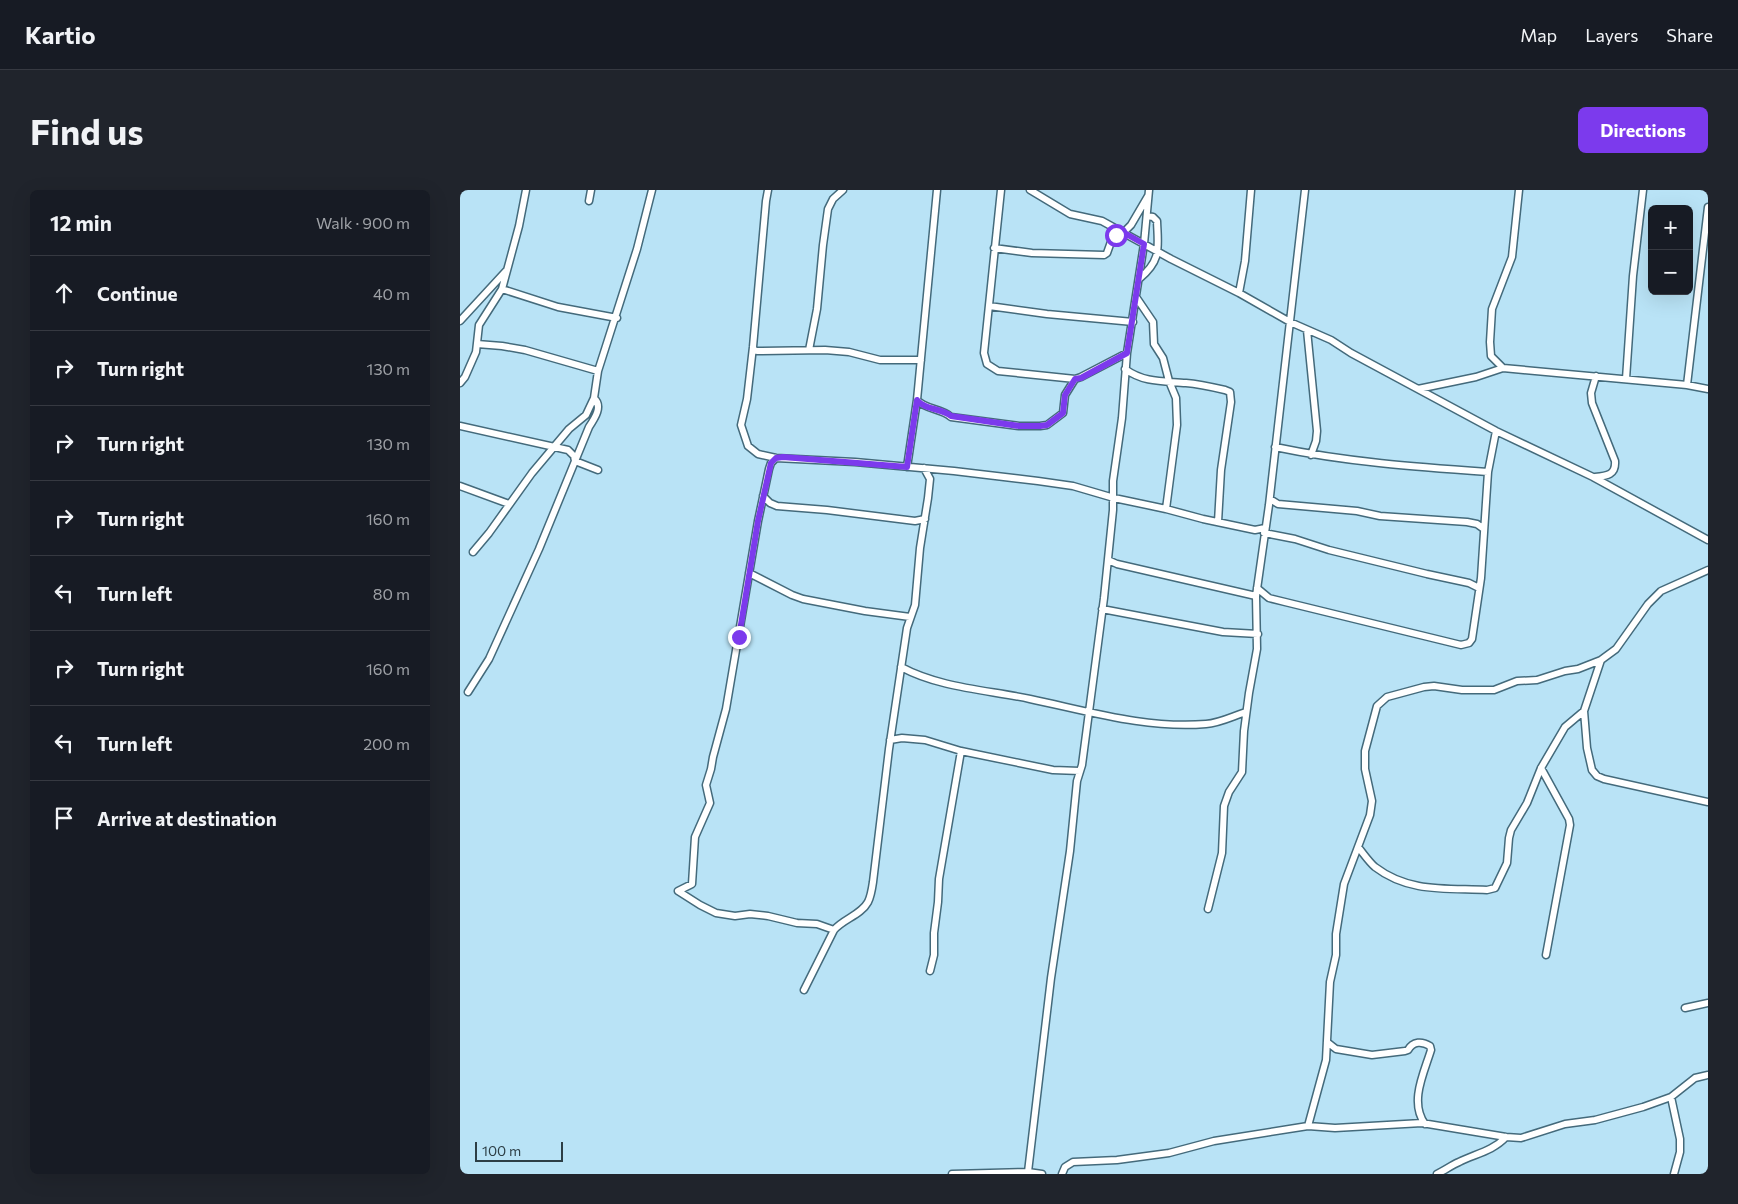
<!DOCTYPE html>
<meta charset="utf-8">
<style>
body{margin:0;font-family:Commissioner,sans-serif;background:#20242c;color:#f1f3f6}
.controls{position:absolute;right:15px;top:15px;display:grid;overflow:hidden;border-radius:8px;box-shadow:0 5px 20px #0002}
.controls button{width:45px;height:45px;display:grid;place-items:center;padding:0;border:0;border-bottom:1px solid #363941;background:#171b24;color:#f1f3f6;font:25px sans-serif}
.scale{position:absolute;left:15px;bottom:12px;width:88px;box-sizing:border-box;padding-left:5px;border:2px solid #2d3e45;border-top:0;font-size:14px;line-height:18px;white-space:nowrap;color:#2d3e45;-webkit-text-stroke:4px #b9e3f6;paint-order:stroke}
.stop{position:absolute;width:15px;height:15px;margin:-11px;border:4px solid #7c3aed;border-radius:50%;background:#fff}
.stop.end{background:#7c3aed;border-color:#fff;box-shadow:0 1px 5px #0008}
.list{margin:0;padding:0;list-style:none}
h2{display:flex;justify-content:space-between;align-items:center;height:65px;margin:0;padding:0 20px;font-size:21px}
h2 small{font-size:16px;font-weight:400;color:#9ea1a6}
.list li{display:grid;grid-template-columns:32px 1fr auto;gap:15px;align-items:center;box-sizing:border-box;height:75px;padding:0 20px;border-top:1px solid #363941}
.list b{display:block;font-size:19px;white-space:nowrap}
.list em{font-size:16px;font-style:normal;color:#9ea1a6}
.icon{flex:none;width:28px;height:28px;fill:none;stroke:currentColor;stroke-width:2;stroke-linecap:round;stroke-linejoin:round}
.map{position:relative;flex:none;width:1248px;height:984px;overflow:hidden;border-radius:8px}
header{display:flex;align-items:center;gap:30px;box-sizing:border-box;height:70px;padding:0 25px;background:#171b24;border-bottom:1px solid #363941}
header strong{font-size:24px}
nav{display:flex;gap:28px;margin-inline-start:auto;font-size:18px}
.intro{display:flex;align-items:center;justify-content:space-between;box-sizing:border-box;height:120px;padding:0 30px}
h1{margin:0;font-size:35px}
.button{padding:12px 22px;border-radius:8px;background:#7c3aed;color:#fff;font-size:18px;font-weight:700}
main{display:flex;gap:30px;padding:0 30px}
aside{flex:1;background:#171b24;border-radius:8px;box-shadow:0 5px 20px #0002}
.map>svg:first-child{display:block}
.lines{fill:none;stroke-linecap:round;stroke-linejoin:round}
.street-casing{stroke:#446a7b;stroke-width:9}
.street{stroke:#fff;stroke-width:6}
.route{stroke:#7c3aed;stroke-width:6}
</style>
<header>
<strong>Kartio</strong>
<nav><a>Map</a><a>Layers</a><a>Share</a></nav>
</header>
<div class="intro"><h1>Find us</h1><a class="button">Directions</a></div>
<main>
<aside>
<h2>12 min<small>Walk · 900 m</small></h2>
<ul class="list">
<li><svg class="icon" aria-label="ahead" viewBox="0 0 24 24"><path d="M12 20V5M6 11l6-6 6 6"/></svg><div><b>Continue</b></div><em>40 m</em></li>
<li><svg class="icon" aria-label="right" viewBox="0 0 24 24"><path d="M7 20v-9h11M14 6l5 5-5 5"/></svg><div><b>Turn right</b></div><em>130 m</em></li>
<li><svg class="icon" aria-label="right" viewBox="0 0 24 24"><path d="M7 20v-9h11M14 6l5 5-5 5"/></svg><div><b>Turn right</b></div><em>130 m</em></li>
<li><svg class="icon" aria-label="right" viewBox="0 0 24 24"><path d="M7 20v-9h11M14 6l5 5-5 5"/></svg><div><b>Turn right</b></div><em>160 m</em></li>
<li><svg class="icon" aria-label="left" viewBox="0 0 24 24"><path d="M17 20v-9H6M10 6l-5 5 5 5"/></svg><div><b>Turn left</b></div><em>80 m</em></li>
<li><svg class="icon" aria-label="right" viewBox="0 0 24 24"><path d="M7 20v-9h11M14 6l5 5-5 5"/></svg><div><b>Turn right</b></div><em>160 m</em></li>
<li><svg class="icon" aria-label="left" viewBox="0 0 24 24"><path d="M17 20v-9H6M10 6l-5 5 5 5"/></svg><div><b>Turn left</b></div><em>200 m</em></li>
<li><svg class="icon" aria-label="arrive" viewBox="0 0 24 24"><path d="M6 21V4h12l-3 4 3 4H6"/></svg><div><b>Arrive at destination</b></div></li>
</ul>
</aside>
<div class="map">
<svg width="1248" height="984" viewBox="0 0 1248 984">
<rect width="100%" height="100%" fill="#b9e3f6"/>
<g class="lines">
<defs>
<path id="street" d="M308 0 306 11 293 157 287 209 281 235 288 256 298 264 316 268 395 272 494 281 578 291 613 296 654 308 706 319 743 329 795 340 805 338
M541 0 524 163 527 174 538 181 615 189 621 187 667 163
M570 0 610 24 642 31 711 69 779 103 830 132 871 150 891 163 1036 241 1133 287 1248 350
M129 11 131 0
M664 42 671 35 688 6
M534 58 572 63 644 65 647 63 652 49 661 41
M679 89C702 70 698 58 697 31L693 27 687 26
M42 99 98 117 157 128
M779 103 785 71 791 0
M676 107 693 132 694 154 703 168 709 191 716 208 717 235 706 319
M529 116 587 124 673 132
M0 131 46 81
M847 140 857 241 856 251 851 265
M17 154 42 156 65 160 138 181
M293 157 294 160 297 161 365 160 389 162 420 170H461
M349 160 357 119 363 55 368 19 373 9 383 0
M1043 178 1031 166 1030 152 1032 119 1052 67 1059 0
M665 179C684 193 704 191 726 193 739 194 752 197 765 200L770 202 771 212 761 280 758 332
M1166 189 1173 86 1183 0
M0 193 5 187 16 162 19 135 42 99 59 36 66 0
M1227 195 1248 17
M958 199 1016 187 1043 178 1227 195 1248 199
M457 210C466 220 481 218 491 227L559 236H580L587 235 603 223 605 205 615 189
M0 236 108 260 114 266 115 271 138 280
M815 257C886 272 957 277 1028 282
M316 268 311 273 309 279 298 331 266 519 253 567 251 579 246 595 250 613 235 647 232 694 218 701 240 715 256 723 275 726 290 724 308 726 337 733 357 734 374 740
M447 277 457 210 477 0
M1135 287C1147 286 1156 285 1155 271L1132 213 1131 203 1136 186
M0 296 49 314
M303 306 310 313 317 316 367 320 455 331 465 329
M810 309 818 314 897 321 920 326 1007 332 1017 334 1024 339
M804 343 835 349 869 360 967 384 1009 393 1019 398
M13 362 29 343 72 283 109 239 126 225 134 208
M648 370 657 374 796 406
M289 383 332 405 343 409 405 421 450 427
M797 398 809 408 825 412 1001 455 1009 453 1012 449 1021 388 1028 282 1036 241
M642 419 763 442 798 444
M1141 470 1124 521 1127 558 1132 580 1137 586 1144 589 1248 612
M441 477C480 498 528 500 570 509 628 521 686 539 746 534 760 533 773 526 786 522
M8 502 29 469 79 359 129 237C135 228 143 216 134 208L138 181 177 59 192 0
M430 550 442 548 465 550 501 561 593 580 620 581
M1081 578 1109 629 1110 635 1086 765
M898 657C903 663 909 672 915 677 949 703 987 698 1027 700L1035 698 1047 673 1049 648 1051 640 1067 613 1081 578 1105 537 1124 521
M748 719 762 663 764 616 769 602 782 582 784 541 789 503 797 459 796 406 809 315 845 0
M470 781 474 765V743L478 712 479 689 501 561
M344 800 374 740C383 729 401 725 408 712 411 706 412 699 413 692L429 559 447 438 455 415 460 358 468 308 470 289 464 278
M1225 818 1248 813
M867 852 876 859 912 865 945 861 948 860C953 851 962 851 970 856L971 860C964 883 949 912 965 934
M1211 907 1220 949V962L1214 984
M848 936 866 870 870 792 876 765V744L884 694 910 625 912 611 905 579V561L917 516 927 507 964 497 974 496 1002 500H1034L1057 491 1077 490 1105 481 1118 479 1141 470 1156 459 1188 414 1201 401 1248 380
M568 982 591 788 610 661 617 591 622 575 644 408 653 320V291L662 228 667 163 684 54 689 0
M492 984 568 982 582 984
M602 984 605 977 613 972 657 970 709 963 754 951 848 936 875 938 962 933 1046 947 1061 948 1105 934 1135 930 1183 917 1211 907 1235 888 1248 885
M977 984C985 980 992 975 999 972 1015 964 1033 961 1046 947"/>
</defs>
<use href="#street" class="street-casing"/>
<use href="#street" class="street"/>
</g>
<g class="lines">
<path class="route" d="M279 447 298 331 311 273 316 268 323 267 447 277 457 210C465 220 481 218 491 226L559 236H580L587 235 603 223 605 205 615 189 621 188 667 163 684 54 661 41 656 45"/>
</g>
</svg>
<div class="controls">
<button>+</button>
<button>−</button>
</div>
<div class="scale">100 m</div>
<div class="stop" style="left:656px;top:45px"></div>
<div class="stop end" style="left:279px;top:447px"></div>
</div>
</main>
